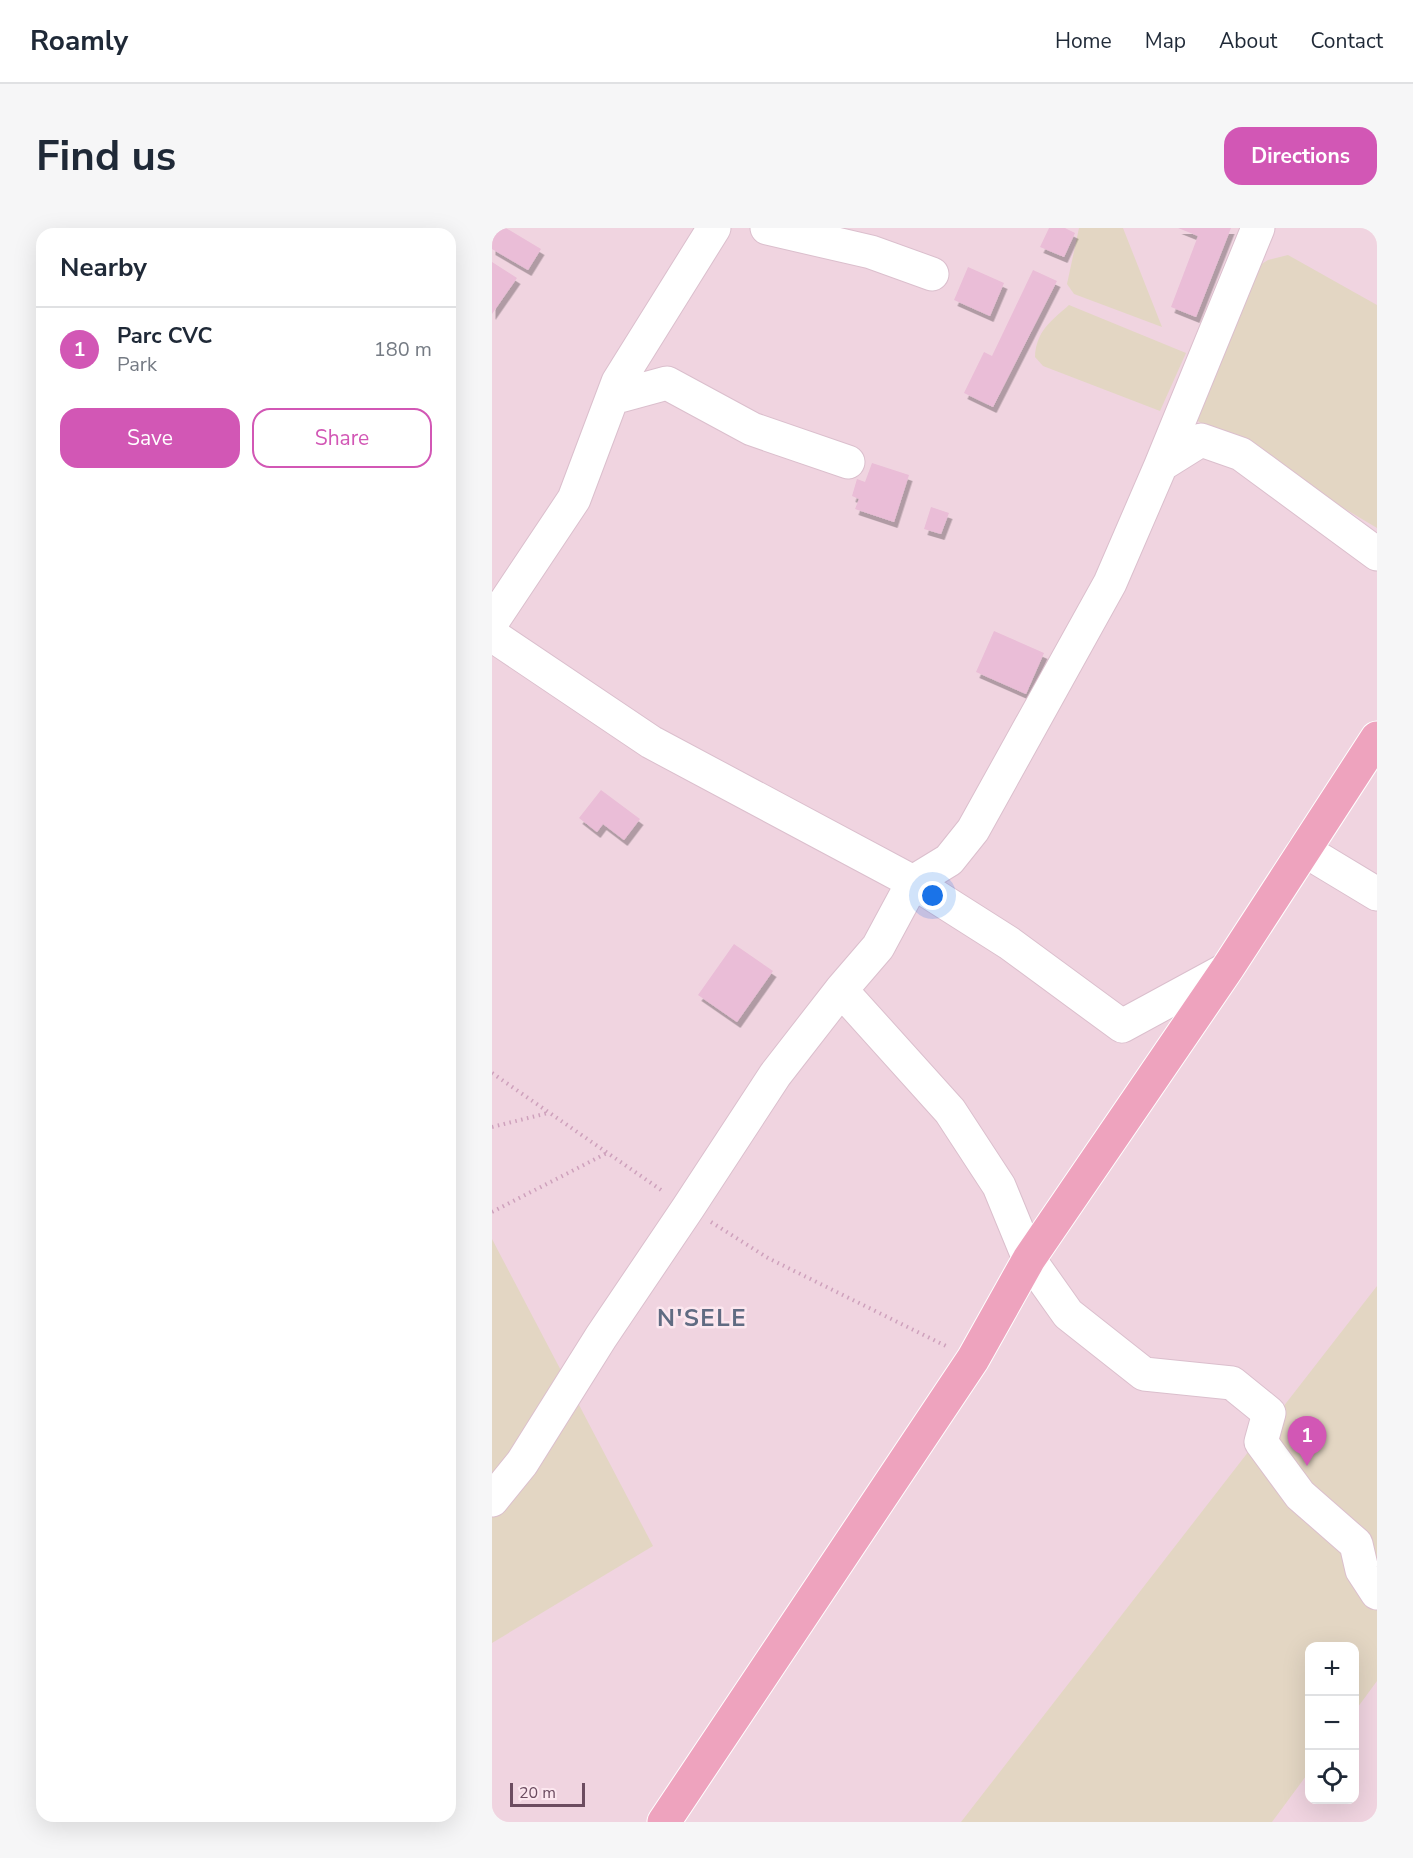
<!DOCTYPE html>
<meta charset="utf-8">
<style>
body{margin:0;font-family:"Nunito Sans",sans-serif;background:#f6f6f7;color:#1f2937}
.controls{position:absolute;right:18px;bottom:18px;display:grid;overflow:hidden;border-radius:12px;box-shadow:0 6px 24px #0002}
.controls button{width:54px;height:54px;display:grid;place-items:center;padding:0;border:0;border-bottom:2px solid #e0e1e3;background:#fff;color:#1f2937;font:30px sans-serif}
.scale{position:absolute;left:18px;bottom:15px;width:75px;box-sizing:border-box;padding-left:6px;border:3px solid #6c4c60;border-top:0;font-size:16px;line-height:21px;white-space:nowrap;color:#6c4c60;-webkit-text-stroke:4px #fce7ef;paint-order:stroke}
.you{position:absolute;left:441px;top:668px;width:21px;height:21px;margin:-15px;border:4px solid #fff;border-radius:50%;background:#1a73e8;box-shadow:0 0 0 9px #1a73e833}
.badge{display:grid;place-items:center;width:39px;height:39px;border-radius:50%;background:#d257b5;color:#fff;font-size:20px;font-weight:700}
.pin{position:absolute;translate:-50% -50px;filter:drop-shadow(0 2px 3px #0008)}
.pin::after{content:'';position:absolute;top:32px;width:21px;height:18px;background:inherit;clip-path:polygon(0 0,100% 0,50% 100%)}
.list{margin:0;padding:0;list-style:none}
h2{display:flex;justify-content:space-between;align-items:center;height:78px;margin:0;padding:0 24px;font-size:26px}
h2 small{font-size:20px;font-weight:400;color:#747a83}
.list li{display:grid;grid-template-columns:39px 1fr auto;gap:18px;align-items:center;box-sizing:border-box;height:84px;padding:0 24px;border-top:2px solid #e0e1e3}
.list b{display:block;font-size:22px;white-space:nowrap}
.list p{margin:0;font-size:20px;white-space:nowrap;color:#747a83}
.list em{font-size:20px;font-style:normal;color:#747a83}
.actions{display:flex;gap:12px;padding:18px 24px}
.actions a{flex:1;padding:14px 0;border:2px solid #d257b5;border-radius:18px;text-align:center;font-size:21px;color:#d257b5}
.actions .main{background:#d257b5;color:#fff}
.icon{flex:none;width:33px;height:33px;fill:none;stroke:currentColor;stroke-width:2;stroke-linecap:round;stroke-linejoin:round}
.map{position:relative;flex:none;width:885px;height:1594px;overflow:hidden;border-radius:18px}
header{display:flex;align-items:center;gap:36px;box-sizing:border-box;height:84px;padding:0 30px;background:#fff;border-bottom:2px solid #e0e1e3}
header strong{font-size:28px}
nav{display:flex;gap:33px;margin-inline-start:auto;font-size:21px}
.intro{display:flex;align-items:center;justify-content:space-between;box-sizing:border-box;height:144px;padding:0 36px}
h1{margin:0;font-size:42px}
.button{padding:15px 27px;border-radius:18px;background:#d257b5;color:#fff;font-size:21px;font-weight:700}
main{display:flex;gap:36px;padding:0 36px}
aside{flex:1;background:#fff;border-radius:18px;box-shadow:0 6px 24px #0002}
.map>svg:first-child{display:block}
.residential{fill:#f0d4e0;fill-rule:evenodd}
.green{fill:#e3d6c3}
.building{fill:#eabdd7;filter:url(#shadow)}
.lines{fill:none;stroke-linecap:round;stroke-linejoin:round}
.minor-casing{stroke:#dbbfcd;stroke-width:35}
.major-casing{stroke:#fff;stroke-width:35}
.path{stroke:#cea1bc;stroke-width:4;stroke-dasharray:1.5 4.5;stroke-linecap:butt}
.minor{stroke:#fff;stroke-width:33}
.major{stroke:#eea3be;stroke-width:33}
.labels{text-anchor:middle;stroke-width:5;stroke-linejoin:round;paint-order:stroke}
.district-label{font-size:24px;font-weight:bold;letter-spacing:1.5px;fill:#606b82;stroke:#fce7ef}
</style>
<header>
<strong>Roamly</strong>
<nav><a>Home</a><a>Map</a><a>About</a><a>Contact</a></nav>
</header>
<div class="intro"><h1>Find us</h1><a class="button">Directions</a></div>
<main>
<aside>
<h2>Nearby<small></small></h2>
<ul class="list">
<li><span class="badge">1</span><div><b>Parc CVC</b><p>Park</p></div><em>180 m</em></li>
</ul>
<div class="actions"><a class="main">Save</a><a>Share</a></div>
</aside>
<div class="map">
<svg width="885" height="1594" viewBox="0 0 885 1594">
<defs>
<filter id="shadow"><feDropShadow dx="3.5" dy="6" stdDeviation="0" flood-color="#0004"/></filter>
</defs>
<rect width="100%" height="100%" fill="#f8e2ea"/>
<path class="residential" d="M0 0H885V1594H0ZM818 1418H862V1572H818Z"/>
<path class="green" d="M587 0H631L670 99 582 66 575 56Z
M796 27 885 77V300L704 192 760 42 776 32Z
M577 77 694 125 668 183 551 138 543 129C544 103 559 93 577 77Z
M0 1011 161 1318 0 1415Z
M885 1058V1453L863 1483 862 1418H818L817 1544 780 1594H469Z"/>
<path class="building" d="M0 0H14L49 21 36 42 0 21Z
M557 0H573L583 5 572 29 548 19Z
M686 0H739L704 89 679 79 706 8Z
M0 34 25 50 0 86Z
M476 39 512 55 498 88 462 72Z
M541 42 565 53 501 179 472 165 492 124 500 128Z
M380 235 417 247 402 294 363 281 367 271 360 268 365 251 373 254Z
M439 279 457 285 449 306 432 301Z
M502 403 552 425 534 466 484 444Z
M109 562 148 591 132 612 111 596 105 604 87 590Z
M242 716 281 743 245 794 206 767Z"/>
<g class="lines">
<defs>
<path id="minor" d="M275 0 379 24 440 46
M120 170 175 155 260 201 356 234
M669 237 766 0
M0 394 82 271 126 154 222 0
M0 407 159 514 421 654 386 719 349 762 458 883 507 958 537 1031 576 1086 652 1146 740 1155 777 1185 769 1214 808 1267 864 1316 870 1342 885 1365
M812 622 885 666
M735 741 630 798 517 715 421 654 457 632 481 602 618 355 669 237 709 212 749 226 885 326
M0 1272 30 1235 109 1109 196 980 283 847 349 762"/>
<path id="major" d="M172 1594 481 1131 537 1031 735 741 885 510"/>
</defs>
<use href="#minor" class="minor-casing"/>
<use href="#major" class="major-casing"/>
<path class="path" d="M0 845 172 964
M0 899 56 885
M0 984 115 925
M219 994 276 1030 456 1119"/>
<use href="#minor" class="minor"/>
<use href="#major" class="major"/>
</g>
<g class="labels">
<g class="district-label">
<text x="210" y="1098">N'SELE</text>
</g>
</g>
</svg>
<div class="controls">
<button>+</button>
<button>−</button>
<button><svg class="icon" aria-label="locate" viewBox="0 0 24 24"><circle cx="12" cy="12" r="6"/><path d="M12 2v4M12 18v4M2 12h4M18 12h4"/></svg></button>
</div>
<div class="scale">20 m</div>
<div class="you"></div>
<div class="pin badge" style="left:815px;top:1238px">1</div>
</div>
</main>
